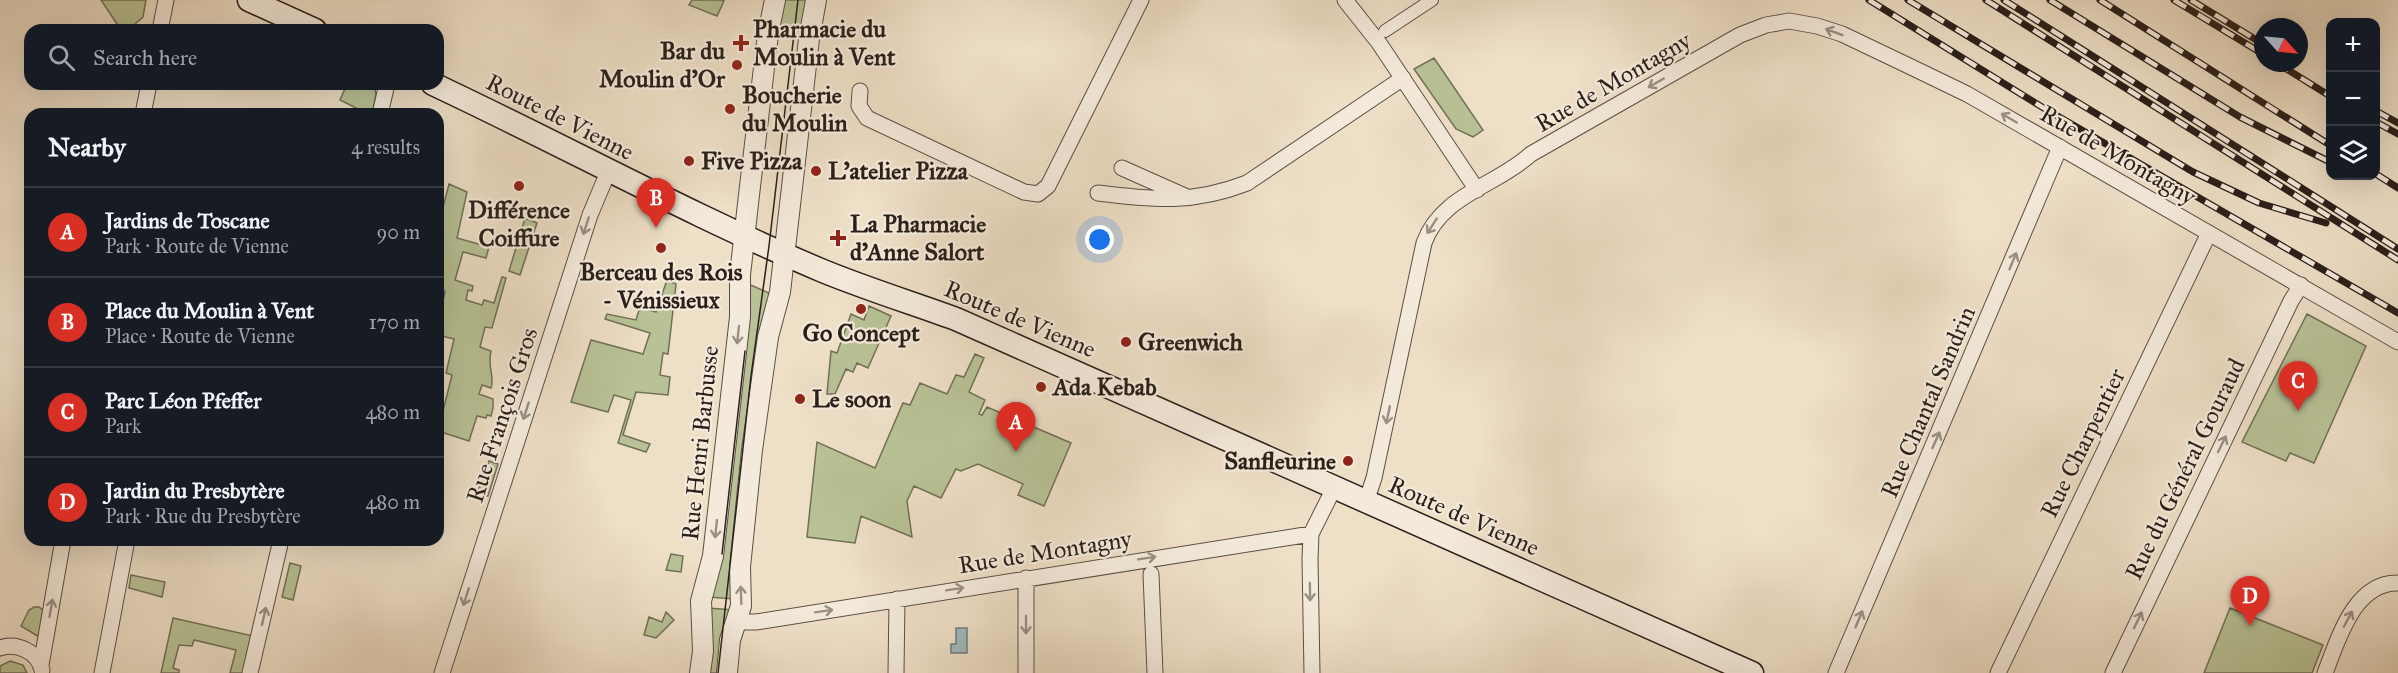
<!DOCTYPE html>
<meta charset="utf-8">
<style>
body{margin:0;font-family:"IM FELL Great Primer",serif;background:#242831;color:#f1f3f6}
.controls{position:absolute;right:18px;top:18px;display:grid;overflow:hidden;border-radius:12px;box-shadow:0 6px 24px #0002}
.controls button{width:54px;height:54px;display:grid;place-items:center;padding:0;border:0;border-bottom:2px solid #363941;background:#171b24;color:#f1f3f6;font:30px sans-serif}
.compass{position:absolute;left:2254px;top:18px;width:54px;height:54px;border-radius:50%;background:#171b24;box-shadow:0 6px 24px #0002;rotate:117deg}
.you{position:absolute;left:1100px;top:240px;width:21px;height:21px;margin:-15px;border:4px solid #fff;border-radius:50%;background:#1a73e8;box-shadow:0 0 0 9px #1a73e833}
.badge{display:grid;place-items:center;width:39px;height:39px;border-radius:50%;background:#d93025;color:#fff;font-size:20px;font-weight:700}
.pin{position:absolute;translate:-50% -50px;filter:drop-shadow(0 2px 3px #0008)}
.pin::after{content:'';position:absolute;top:32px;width:21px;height:18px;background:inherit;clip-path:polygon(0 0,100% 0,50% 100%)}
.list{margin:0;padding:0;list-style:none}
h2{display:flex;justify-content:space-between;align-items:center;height:78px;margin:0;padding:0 24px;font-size:26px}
h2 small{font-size:20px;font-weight:400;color:#9ea1a6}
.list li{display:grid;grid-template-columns:39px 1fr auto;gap:18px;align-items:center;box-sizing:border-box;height:90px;padding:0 24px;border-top:2px solid #363941}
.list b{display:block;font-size:22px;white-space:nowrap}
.list p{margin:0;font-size:20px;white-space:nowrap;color:#9ea1a6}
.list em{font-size:20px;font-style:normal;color:#9ea1a6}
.icon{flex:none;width:33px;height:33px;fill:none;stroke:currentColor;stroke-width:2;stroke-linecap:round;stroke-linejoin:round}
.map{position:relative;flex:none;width:2398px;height:673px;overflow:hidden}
.search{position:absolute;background:#171b24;box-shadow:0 6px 24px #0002;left:24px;top:24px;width:420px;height:66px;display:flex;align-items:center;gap:15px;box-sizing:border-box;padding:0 21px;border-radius:18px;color:#9ea1a6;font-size:22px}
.panel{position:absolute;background:#171b24;box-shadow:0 6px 24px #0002;left:24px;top:108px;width:420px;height:438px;border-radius:18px}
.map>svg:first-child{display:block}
.green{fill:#b8c296;stroke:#717058;stroke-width:1.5}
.water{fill:#9ebac0;stroke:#707c7e;stroke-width:1.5}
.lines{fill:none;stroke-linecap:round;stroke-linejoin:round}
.pedestrian-casing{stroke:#5b4f45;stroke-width:14}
.minor-casing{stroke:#5b4f45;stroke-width:17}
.tertiary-casing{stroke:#5b4f45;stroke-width:22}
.secondary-casing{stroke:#2a1f1a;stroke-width:25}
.pedestrian{stroke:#f4eadb;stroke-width:12}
.minor{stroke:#f4eadb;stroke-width:15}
.tertiary{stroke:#f4eadb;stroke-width:20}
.secondary{stroke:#f4eadb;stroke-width:22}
.tram{stroke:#2a1f1a;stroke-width:1.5}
.rail-casing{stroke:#2a1f1a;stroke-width:7}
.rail{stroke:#f4eadb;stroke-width:4.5;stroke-dasharray:14;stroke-linecap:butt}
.oneway{stroke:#998f84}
.poi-dot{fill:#8f2418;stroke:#f4eadb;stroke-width:2}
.labels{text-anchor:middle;stroke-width:4.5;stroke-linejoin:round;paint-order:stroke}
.poi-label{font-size:24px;font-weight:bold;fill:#2a1f1a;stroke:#f4eadb;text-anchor:start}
.street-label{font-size:24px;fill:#2a1f1a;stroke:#f4eadb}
</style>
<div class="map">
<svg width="2398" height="673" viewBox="0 0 2398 673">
<rect width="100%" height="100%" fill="#eedfc7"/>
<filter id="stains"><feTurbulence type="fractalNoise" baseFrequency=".00333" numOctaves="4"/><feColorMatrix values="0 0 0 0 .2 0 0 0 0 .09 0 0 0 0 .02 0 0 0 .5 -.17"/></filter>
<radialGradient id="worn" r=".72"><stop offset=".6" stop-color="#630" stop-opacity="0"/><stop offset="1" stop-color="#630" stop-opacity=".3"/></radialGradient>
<path class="green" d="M101 0H146L143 17 128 30 119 27Z
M692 0H721L724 1 717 16 689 5Z
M781 0H810L804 31 775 29Z
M1434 58 1483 130 1473 137 1456 129 1414 69Z
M347 84H364L368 88 370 84H374L376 95 372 114H362L360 110 340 100Z
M449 184 467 192 457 238 489 247 486 258 463 252 455 280 473 286 472 291 468 290 466 300 482 305 484 300 494 303 502 277 506 278 492 328 485 327 480 347 491 351C487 367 495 376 491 388L482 385 479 394 493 399V408L491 416 487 415 486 418 477 416 469 441 438 431 452 375 446 373 454 339 438 335V295L444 297 445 291 438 289V227Z
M525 218 537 223 520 275 509 271Z
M667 280 676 284 668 354 663 353 660 375 670 377 668 395 636 392 623 435 650 444 646 452 618 443 631 400 614 395 608 412 571 402 591 340 643 354 650 333 605 319 607 314 636 320 640 307 656 312Z
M746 283 771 294 734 599 709 597Z
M869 306 891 316 868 368 857 363 853 372 846 369 835 394H827L831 351 837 353 851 314 864 320Z
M2307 314 2366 346 2314 463 2290 453 2286 461 2242 442Z
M975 354 984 358 969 392 985 400 979 414 982 415 987 407 1071 443 1044 506 1018 495 1023 484 978 464 961 471 956 469 941 498 914 486 907 501 912 537 861 516 855 543 807 537 817 442 875 468 903 403 910 405 920 383 947 394 956 375 964 377Z
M489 461 498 464 488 496 479 494 478 491Z
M671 554 683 556 681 572 666 570Z
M290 563 301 566 293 600 282 597Z
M131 575 165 582 162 597 129 588Z
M34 607H39L44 611 39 637 21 626 29 610Z
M708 608 733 610 722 673H706Z
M2230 608 2323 645 2312 673H2204Z
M666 612 674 620 656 638 644 635 649 617 662 622Z
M173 618 253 636 244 673H230L236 650 194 640 192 646 179 645 173 668 179 670V673H161Z
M10 661 23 665 27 673H0V666Z"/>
<path class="water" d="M956 628H967V653H951V644H956Z"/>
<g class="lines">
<defs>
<path id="pedestrian" d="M1385 31 1432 0"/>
<path id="minor" d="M1345 0 1379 43 1477 190
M160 30 166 0
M860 91 859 106 867 118 1024 192 1038 194 1048 186 1141 0
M143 114 149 84
M380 114 387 84
M1122 168 1185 196
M1098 193C1154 200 1193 204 1247 183L1403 78
M1366 502 1374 478 1424 243C1441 195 1496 186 1531 154L1740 35 1766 25 1789 21 1817 26 1842 34 1909 66 1967 94 2398 342
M1151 574 1155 673
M1026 578V673
M737 622H756L1311 534
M0 648C17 642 38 652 42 670
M41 665 63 540
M102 673 127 540
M250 673 281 540
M442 673 590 215 608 172
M896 673 897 599
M1312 673 1310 559 1311 534 1334 488
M1836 673 2060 147
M1998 673 2209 233
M2113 673 2291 301 2301 285
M2325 673C2338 640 2354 582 2398 583"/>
<path id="tertiary" d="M700 673 703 651 701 601 713 556 740 317V275L749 195 768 34 775 0
M727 673 730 640 741 606 740 567 752 450 768 337 780 292 809 39 816 0"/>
<path id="secondary" d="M249 0 315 30
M433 84C563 145 690 215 823 271 867 289 912 303 956 319L1752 673"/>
</defs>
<use href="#pedestrian" class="pedestrian-casing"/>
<use href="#minor" class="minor-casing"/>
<use href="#tertiary" class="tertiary-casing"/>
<use href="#secondary" class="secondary-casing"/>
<use href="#pedestrian" class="pedestrian"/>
<use href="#minor" class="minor"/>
<use href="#tertiary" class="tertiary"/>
<use href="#secondary" class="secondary"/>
<path class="tram" d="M722 554 745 351
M718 673 751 376 769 246 798 0"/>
<defs>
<path id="rail" d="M1869 0 2042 107 2398 313
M1908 0 2193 172 2259 203 2326 223
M1986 0 2398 260
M2004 0 2398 249
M2050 0 2240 117 2330 162
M2100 0 2330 145
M2174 0 2263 54
M2191 0 2263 44
M2277 63 2330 96
M2376 111 2398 123
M2376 122 2398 134
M2376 174 2398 188"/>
</defs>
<use href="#rail" class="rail-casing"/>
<use href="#rail" class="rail"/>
</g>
<defs><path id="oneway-shaft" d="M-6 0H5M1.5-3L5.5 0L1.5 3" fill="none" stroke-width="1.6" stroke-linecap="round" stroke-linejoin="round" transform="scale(1.5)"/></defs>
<g class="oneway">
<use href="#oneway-shaft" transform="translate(1834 32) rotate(-159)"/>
<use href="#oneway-shaft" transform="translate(1656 83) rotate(150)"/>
<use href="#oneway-shaft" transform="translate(2009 118) rotate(-150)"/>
<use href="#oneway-shaft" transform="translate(586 226) rotate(108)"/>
<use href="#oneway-shaft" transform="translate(1432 226) rotate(123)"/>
<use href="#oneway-shaft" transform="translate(2013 261) rotate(-67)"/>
<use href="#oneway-shaft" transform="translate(738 335) rotate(96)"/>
<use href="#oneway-shaft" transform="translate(526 411) rotate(108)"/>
<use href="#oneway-shaft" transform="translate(1388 415) rotate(102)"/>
<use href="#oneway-shaft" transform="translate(1936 440) rotate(-66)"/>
<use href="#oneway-shaft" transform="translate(2222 444) rotate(-64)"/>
<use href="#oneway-shaft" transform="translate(716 529) rotate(96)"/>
<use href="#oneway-shaft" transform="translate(1147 558) rotate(-9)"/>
<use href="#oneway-shaft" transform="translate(955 589) rotate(-9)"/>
<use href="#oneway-shaft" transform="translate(1310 592) rotate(89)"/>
<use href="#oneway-shaft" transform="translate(741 595) rotate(-92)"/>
<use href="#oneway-shaft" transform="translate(466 597) rotate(108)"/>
<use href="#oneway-shaft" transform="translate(51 608) rotate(-80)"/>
<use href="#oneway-shaft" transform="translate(824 611) rotate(-9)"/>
<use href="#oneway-shaft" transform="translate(264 616) rotate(-77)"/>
<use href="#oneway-shaft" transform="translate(1859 619) rotate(-67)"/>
<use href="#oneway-shaft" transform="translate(2348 619) rotate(-62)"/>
<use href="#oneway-shaft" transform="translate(2138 620) rotate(-64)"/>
<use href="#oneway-shaft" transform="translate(1026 625) rotate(90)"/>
</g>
<g class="poi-dot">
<path d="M738 34h6v6h6v6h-6v6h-6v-6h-6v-6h6z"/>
<circle cx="737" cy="65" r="6"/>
<circle cx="730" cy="109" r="6"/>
<circle cx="689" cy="161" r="6"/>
<circle cx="816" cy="171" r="6"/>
<circle cx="519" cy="186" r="6"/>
<path d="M835 229h6v6h6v6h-6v6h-6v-6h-6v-6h6z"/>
<circle cx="661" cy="248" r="6"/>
<circle cx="861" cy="309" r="6"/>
<circle cx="1126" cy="342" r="6"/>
<circle cx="1041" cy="387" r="6"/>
<circle cx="800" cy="399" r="6"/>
<circle cx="1348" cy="461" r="6"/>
</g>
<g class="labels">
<g class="poi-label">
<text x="753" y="37">Pharmacie du<tspan x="753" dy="28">Moulin à Vent</tspan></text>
<text x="725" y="59" text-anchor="end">Bar du<tspan x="725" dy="28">Moulin d'Or</tspan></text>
<text x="742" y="103">Boucherie<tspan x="742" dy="28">du Moulin</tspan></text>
<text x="701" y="169">Five Pizza</text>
<text x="828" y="179">L'atelier Pizza</text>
<text x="519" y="218" text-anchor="middle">Différence<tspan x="519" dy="28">Coiffure</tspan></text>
<text x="850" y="232">La Pharmacie<tspan x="850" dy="28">d'Anne Salort</tspan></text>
<text x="661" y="280" text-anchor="middle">Berceau des Rois<tspan x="661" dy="28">- Vénissieux</tspan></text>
<text x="861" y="341" text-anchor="middle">Go Concept</text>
<text x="1138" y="350">Greenwich</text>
<text x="1053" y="395">Ada Kebab</text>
<text x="812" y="407">Le soon</text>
<text x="1336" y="469" text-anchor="end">Sanfleurine</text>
</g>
<g class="street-label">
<text transform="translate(1613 82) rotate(-30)" y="8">Rue de Montagny</text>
<text transform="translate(560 117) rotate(27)" y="8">Route de Vienne</text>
<text transform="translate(2118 155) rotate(30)" y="8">Rue de Montagny</text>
<text transform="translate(1020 319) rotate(23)" y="8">Route de Vienne</text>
<text transform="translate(1928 402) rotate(-67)" y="8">Rue Chantal Sandrin</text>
<text transform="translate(502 415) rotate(-72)" y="8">Rue François Gros</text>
<text transform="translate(700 443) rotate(-84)" y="8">Rue Henri Barbusse</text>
<text transform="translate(2083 443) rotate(-64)" y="8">Rue Charpentier</text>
<text transform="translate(2185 469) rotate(-64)" y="8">Rue du Général Gouraud</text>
<text transform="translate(1464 516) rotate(24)" y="8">Route de Vienne</text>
<text transform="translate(1045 552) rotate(-9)" y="8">Rue de Montagny</text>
</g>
</g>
<rect width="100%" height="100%" filter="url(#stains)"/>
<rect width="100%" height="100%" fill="url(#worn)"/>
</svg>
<div class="controls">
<button>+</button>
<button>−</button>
<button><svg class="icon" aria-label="layers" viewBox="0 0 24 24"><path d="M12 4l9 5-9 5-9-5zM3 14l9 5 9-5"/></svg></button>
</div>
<svg class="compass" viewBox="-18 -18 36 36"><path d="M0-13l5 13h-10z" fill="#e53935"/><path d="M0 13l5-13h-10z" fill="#9ea1a6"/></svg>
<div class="you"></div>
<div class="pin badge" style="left:1016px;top:452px">A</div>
<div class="pin badge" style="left:656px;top:228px">B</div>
<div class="pin badge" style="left:2298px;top:411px">C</div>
<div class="pin badge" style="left:2250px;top:626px">D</div>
<div class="search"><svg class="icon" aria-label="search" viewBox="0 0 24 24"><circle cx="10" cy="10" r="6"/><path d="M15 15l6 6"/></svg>Search here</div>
<section class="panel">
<h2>Nearby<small>4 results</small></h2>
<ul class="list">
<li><span class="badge">A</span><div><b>Jardins de Toscane</b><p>Park · Route de Vienne</p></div><em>90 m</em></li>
<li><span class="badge">B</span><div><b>Place du Moulin à Vent</b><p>Place · Route de Vienne</p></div><em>170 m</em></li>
<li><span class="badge">C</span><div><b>Parc Léon Pfeffer</b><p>Park</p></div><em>480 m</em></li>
<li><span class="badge">D</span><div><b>Jardin du Presbytère</b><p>Park · Rue du Presbytère</p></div><em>480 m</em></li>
</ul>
</section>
</div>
